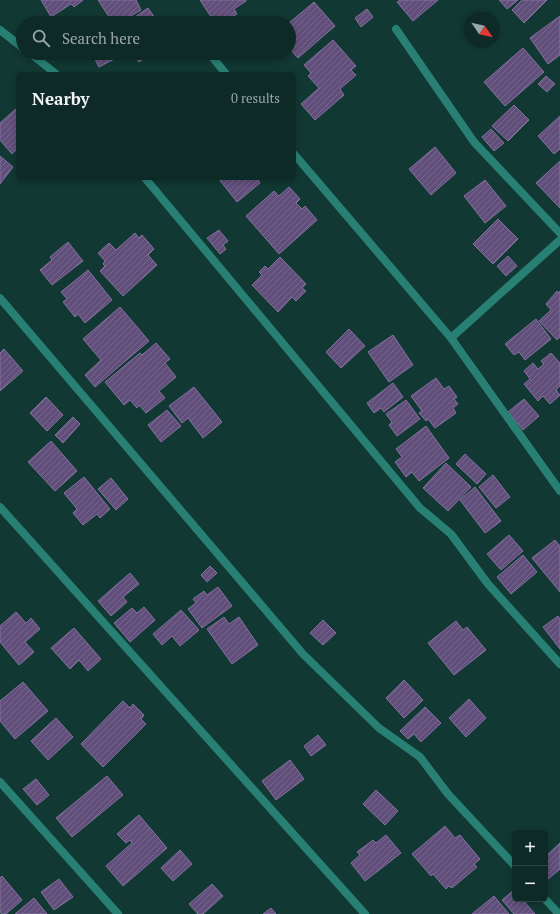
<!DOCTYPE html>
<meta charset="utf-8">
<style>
body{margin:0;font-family:"PT Serif",serif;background:#1b3632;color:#f1f3f6}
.controls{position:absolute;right:12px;bottom:12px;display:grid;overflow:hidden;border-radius:6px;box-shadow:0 2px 6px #0003}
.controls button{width:36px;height:36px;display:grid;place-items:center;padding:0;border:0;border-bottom:1px solid #2d4643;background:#0d2a26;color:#f1f3f6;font:20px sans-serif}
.compass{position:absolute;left:464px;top:12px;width:36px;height:36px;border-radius:50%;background:#0d2a26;box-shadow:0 2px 6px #0003;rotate:124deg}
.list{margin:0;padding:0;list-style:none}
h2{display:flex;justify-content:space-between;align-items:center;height:52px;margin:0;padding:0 16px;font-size:17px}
h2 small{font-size:13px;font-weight:400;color:#9aa7a7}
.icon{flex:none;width:22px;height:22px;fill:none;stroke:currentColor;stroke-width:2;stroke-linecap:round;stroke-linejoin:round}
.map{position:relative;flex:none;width:560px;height:914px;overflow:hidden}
.search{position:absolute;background:#0d2a26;box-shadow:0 2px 6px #0003;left:16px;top:16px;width:280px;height:44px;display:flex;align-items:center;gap:10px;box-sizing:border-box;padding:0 14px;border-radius:22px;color:#9aa7a7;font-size:15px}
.panel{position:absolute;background:#0d2a26;box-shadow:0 2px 6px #0003;left:16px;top:72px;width:280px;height:108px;border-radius:6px}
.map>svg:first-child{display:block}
.building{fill:url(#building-hatch);stroke:#8471a0}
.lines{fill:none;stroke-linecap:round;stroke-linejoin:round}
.minor{stroke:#288075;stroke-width:8}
</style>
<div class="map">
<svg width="560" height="914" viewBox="0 0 560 914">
<defs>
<pattern id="building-hatch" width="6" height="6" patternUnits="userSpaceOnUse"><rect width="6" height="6" fill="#614e7a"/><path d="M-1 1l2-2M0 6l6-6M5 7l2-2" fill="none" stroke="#76688d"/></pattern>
</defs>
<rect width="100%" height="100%" fill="#113832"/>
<path class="building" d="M41 0H83L74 7 71 4 51 17Z
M98 0H136L141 10 119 23H113Z
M200 0H246V1L234 9 237 14 227 20 226 18 215 23Z
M400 0H438L413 21 397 2Z
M499 0H518L507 9Z
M522 0H547L524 23 512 10Z
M314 2 335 26 298 58 289 48V23Z
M148 8 155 18 158 17 162 23H126Z
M367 9 373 17 361 27 355 18Z
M560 16V55L548 64 530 38Z
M333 40 356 66 351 70 356 75 340 89 344 95 315 120 301 104 319 88 308 76 311 73 304 65Z
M523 48 544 72 505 106 484 82Z
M92 53H126L99 67Z
M133 53H152L139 62Z
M546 76 555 84 547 92 538 84Z
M514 105 529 120 508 141 492 126Z
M18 107V148L12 154 0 140V123Z
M560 116V149L554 154 538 136Z
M491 129 504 143 494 151 482 137Z
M435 147 456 173 431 195 409 169Z
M0 156 13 167 0 184Z
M560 161V208L536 183Z
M218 178H257L260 183 237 202Z
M485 180 506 206 485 223 464 196Z
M289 187 300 199 296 203 302 209 305 206 317 220 279 254 246 216 274 191 279 196Z
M498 219 518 239 493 264 473 244Z
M219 230 228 241 223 245 226 249 220 254 207 238Z
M135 233 139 238 142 235 154 249 148 255 157 265 123 296 100 271 105 266 103 264 105 261 98 253 109 243 116 250Z
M68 242 83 261 52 285 40 270 52 260 50 257Z
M508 256 517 266 506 276 497 266Z
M280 257 306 284 302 288 306 291 296 301 292 297 278 312 252 285 262 275 259 272 265 266 268 269Z
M88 270 112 300 85 323 78 314 75 317 63 302 67 299 61 292Z
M557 291 558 293 560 291V337L557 340 539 321 551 310 546 304Z
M120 307 149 341 95 387 85 375 101 360 83 339Z
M536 319 551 339 525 360 519 352 514 355 505 344Z
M349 329 365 346 341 368 326 352Z
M393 335 413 365 389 382 368 352Z
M156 343 170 359 165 363 176 377 159 391 165 398 146 413 139 405 137 408 130 400 124 405 105 382 140 353 142 355Z
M4 349 23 371 0 391V353Z
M551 353 560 363V386L556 390 560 395 550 404 543 396 538 401 524 384 530 379 524 371 533 363 538 369 544 364 541 361Z
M436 378 444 389 449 386 457 397 454 399 458 404 453 408 456 413 435 428 428 419 426 421 419 413 422 411 411 396Z
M393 383 403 397 384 412 381 408 374 413 367 403Z
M194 387 222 422 203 438 188 418 182 423 169 406Z
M46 397 63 415 47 431 30 413Z
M524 399 539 416 523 430 508 412Z
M406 400 420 419 397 436 389 425 392 422 386 414Z
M167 410 181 426 161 442 148 425Z
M73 417 80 424 63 443 55 435Z
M426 426 449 458 419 481 412 472 406 477 395 462 402 457 396 449Z
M51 441 77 471 55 491 28 462Z
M465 454 486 474 477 484 456 464Z
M446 463 471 487 448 511 423 488Z
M493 475 510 497 496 508 479 487Z
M84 477 110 509 100 518 97 514 83 525 73 513 77 509 64 493Z
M111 478 128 499 116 510 98 489Z
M475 487 501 521 485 533 460 500Z
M509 535 523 551 501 570 487 554Z
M555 540 560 546V592L532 558Z
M523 555 537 572 511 594 497 577Z
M210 566 217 573 207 582 201 575Z
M130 573 139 584 123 597 127 602 111 616 98 601Z
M218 587 232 606 202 628 188 609 196 603 193 599 204 591 207 595Z
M144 607 155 620 130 642 114 623 132 608 137 613Z
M181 610 199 630 180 646 172 636 162 645 153 634Z
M16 612 26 623 31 618 40 629 25 642 34 652 19 665 0 642V626Z
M558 616 560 619V649L543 627Z
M224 617 229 624 239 617 258 645 232 664 207 629Z
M323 620 336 633 323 645 310 633Z
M456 621 463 630 467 627 486 650 454 675 428 643Z
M74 628 101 659 88 671 79 660 70 669 51 648Z
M404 680 423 700 404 718 386 698Z
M23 682 48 711 15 739 0 721V701Z
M469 699 486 718 466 737 449 718Z
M123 701 130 708 133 704 144 715 141 719 146 724 103 767 81 744Z
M425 707 441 723 421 742 414 734 408 739 400 731Z
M56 718 73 737 48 760 31 741Z
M318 735 326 745 311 756 304 746Z
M290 760 304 779 276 800 262 781Z
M107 776 123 795 72 837 56 818Z
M36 779 49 795 37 805 23 789Z
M376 790 398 811 385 825 363 804Z
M139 815 167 848 123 886 106 866 132 843 130 840 126 843 117 834Z
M445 826 455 838 460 835 480 859 474 864 477 867 452 888 449 886 446 889 433 874 431 876 412 854Z
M386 835 401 853 365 881 351 863 360 855 357 852 373 840 376 843Z
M560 843V869L547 880 545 877V857Z
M180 850 192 864 173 881 161 868Z
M2 876 22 900 6 914H2L0 912V878Z
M59 879 73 897 54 910 41 892Z
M212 884 223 896 203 914H198L189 904Z
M514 890 515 899H522L535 914H514L502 900Z
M494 896 509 914H472Z
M34 898 47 914H15Z
M271 908 276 914H263Z"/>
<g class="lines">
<path class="minor" d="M396 29 474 142 560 233
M0 30 23 48
M30 53 56 74
M209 53 226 74
M294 154 451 338 560 240
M145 178 420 508 451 534 488 584 560 664
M0 298 303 654 379 728 420 757 448 794 515 866
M451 338 560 491
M0 507 365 914
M0 782 118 914
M545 899 559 914"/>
</g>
</svg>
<div class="controls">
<button>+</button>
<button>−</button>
</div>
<svg class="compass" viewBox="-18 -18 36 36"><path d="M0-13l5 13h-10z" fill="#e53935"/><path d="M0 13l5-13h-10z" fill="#9aa7a7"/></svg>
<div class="search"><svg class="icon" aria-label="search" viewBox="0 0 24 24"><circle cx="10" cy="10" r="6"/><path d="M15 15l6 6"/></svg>Search here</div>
<section class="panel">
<h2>Nearby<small>0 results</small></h2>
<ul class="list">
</ul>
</section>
</div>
